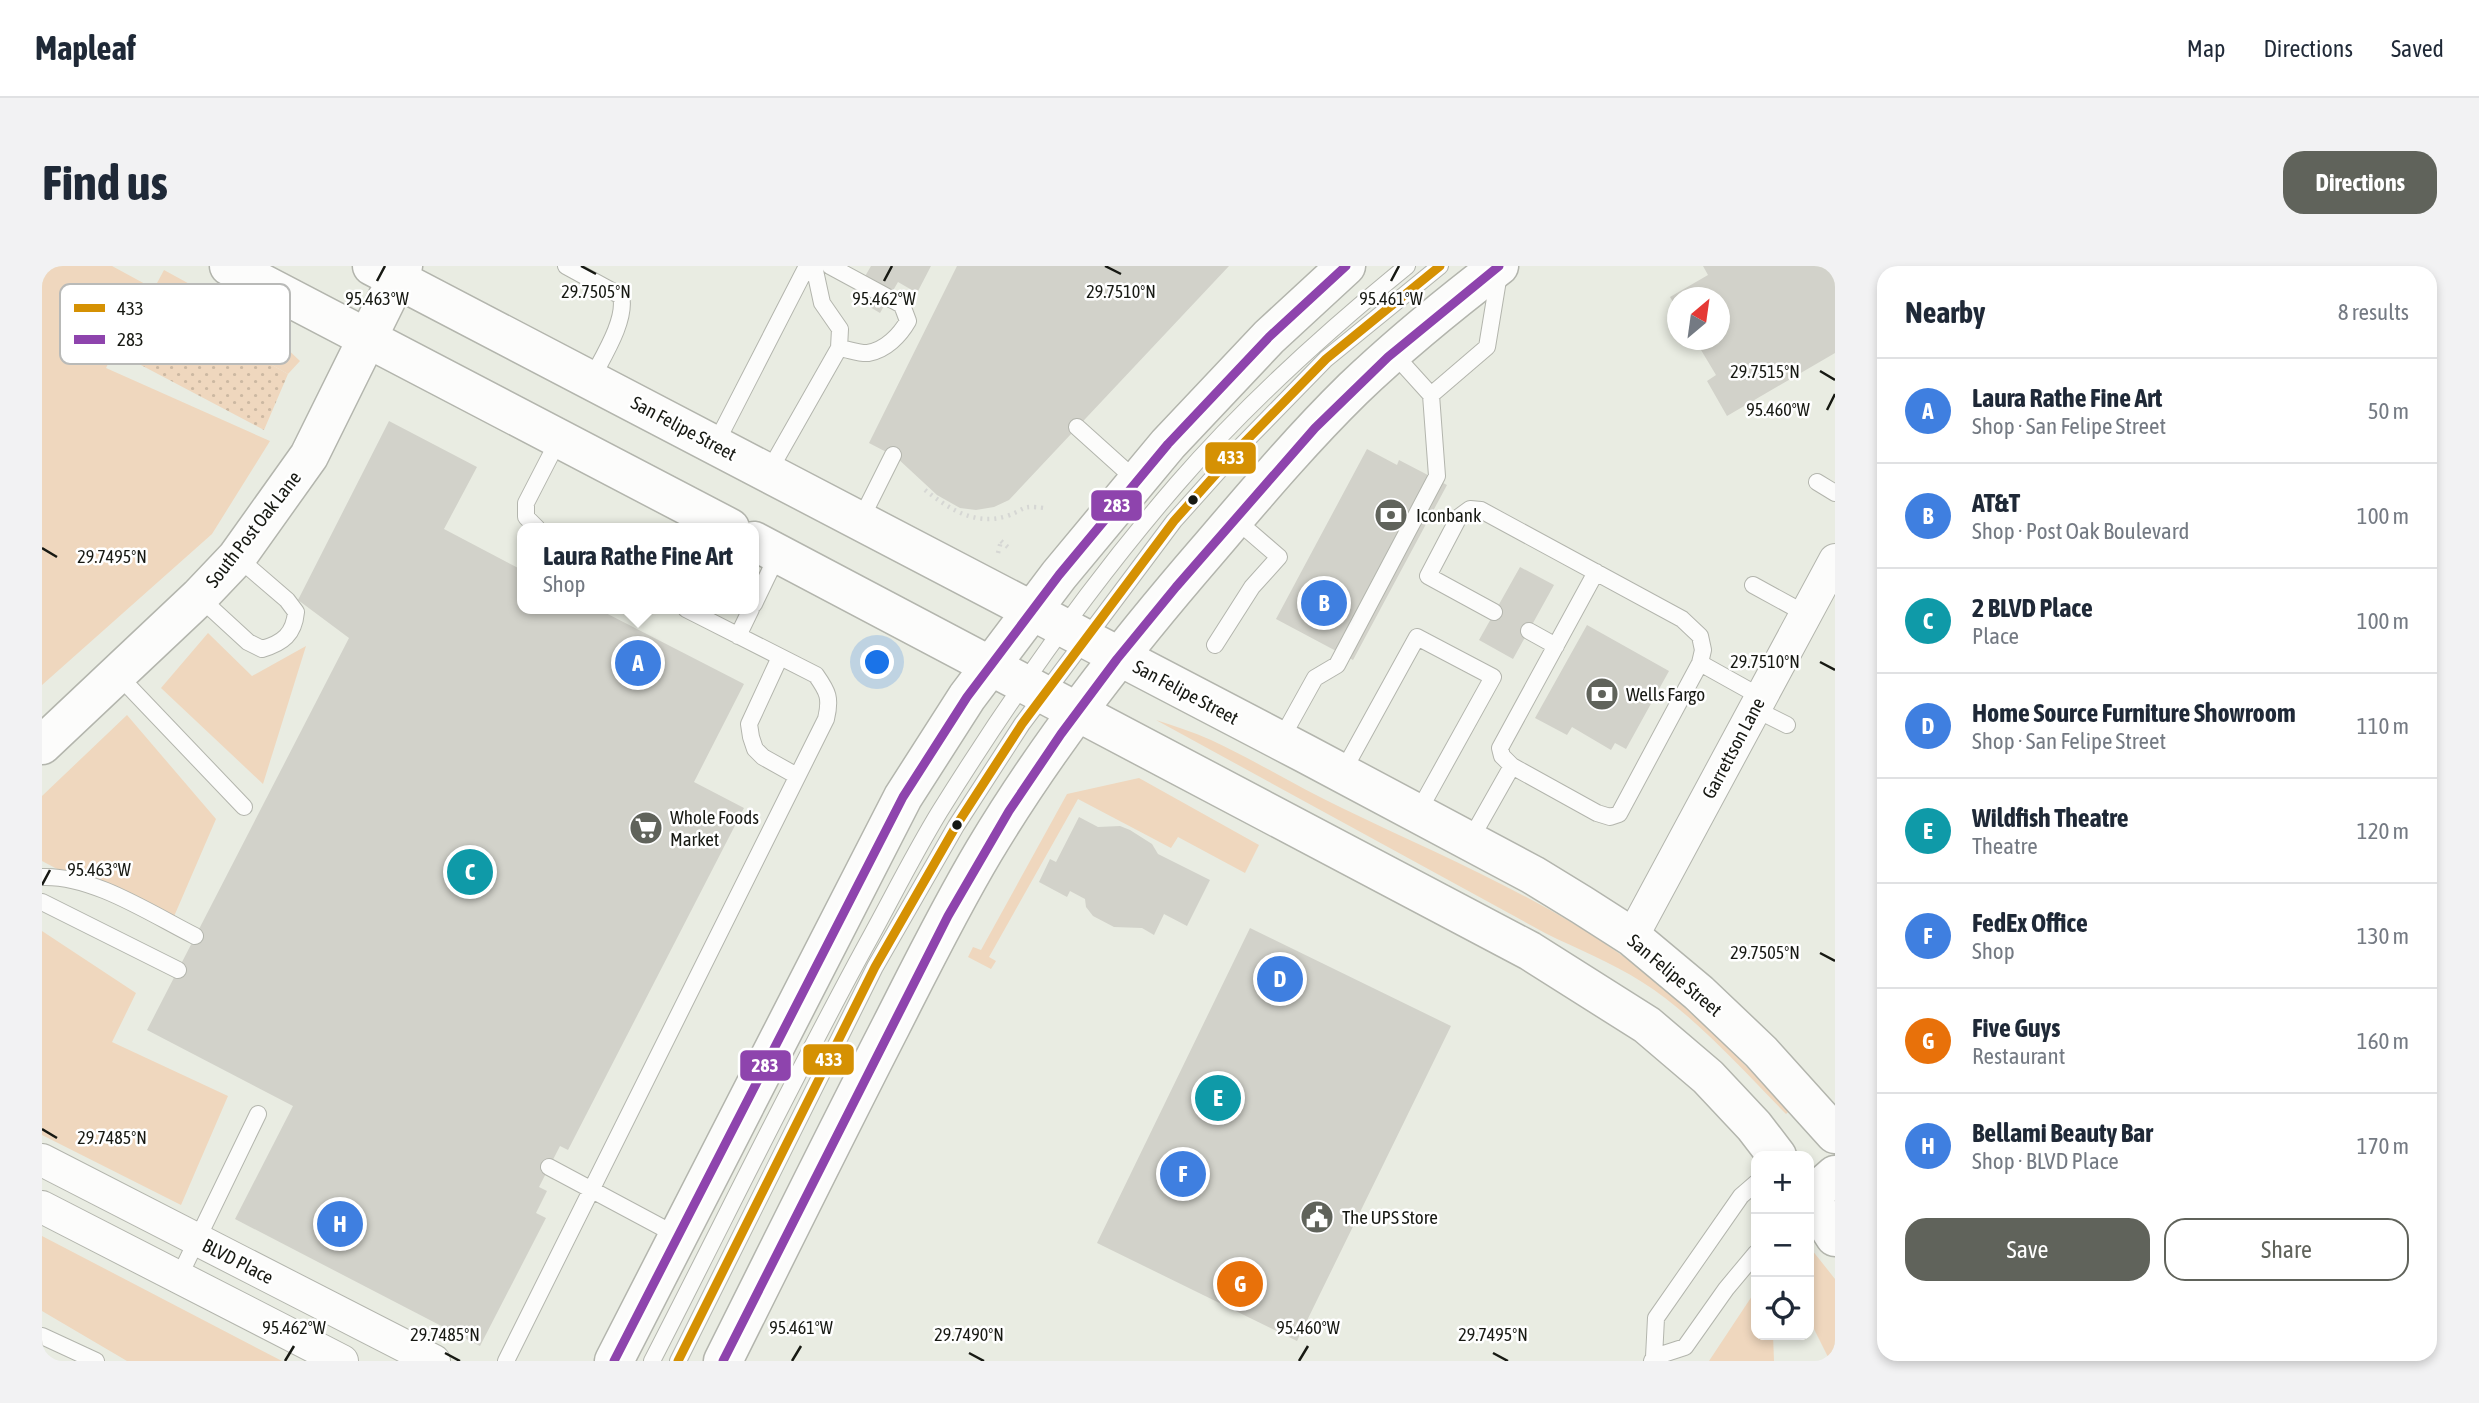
<!DOCTYPE html>
<meta charset="utf-8">
<style>
body{margin:0;font-family:"Asap Condensed",sans-serif;background:#f2f2f3;color:#1f2937}
.controls{position:absolute;right:21px;bottom:21px;display:grid;overflow:hidden;border-radius:14px;box-shadow:0 4px 10px #0003}
.controls button{width:63px;height:63px;display:grid;place-items:center;padding:0;border:0;border-bottom:2px solid #e0e1e3;background:#fff;color:#1f2937;font:35px sans-serif}
.compass{position:absolute;left:1625px;top:21px;width:63px;height:63px;border-radius:50%;background:#fff;box-shadow:0 4px 10px #0003;rotate:29deg}
.you{position:absolute;left:836px;top:397px;width:24px;height:24px;margin:-18px;border:5px solid #fff;border-radius:50%;background:#1a73e8;box-shadow:0 0 0 10px #1a73e833}
.badge{display:grid;place-items:center;width:46px;height:46px;border-radius:50%;background:#60635b;color:#fff;font-size:23px;font-weight:700}
.pin{position:absolute;translate:-50% -50%;border:4px solid #fff;box-shadow:0 2px 7px #0006}
.popup{position:absolute;left:475px;top:257px;width:242px;height:91px;box-sizing:border-box;display:grid;place-content:center;border-radius:14px;background:#fff;filter:drop-shadow(0 2px 5px #0005);font-size:23px;white-space:nowrap;color:#747a83}
.popup b{font-size:26px;color:#1f2937}
.popup::after{content:'';position:absolute;left:50%;top:100%;margin-left:-14px;border:14px solid transparent;border-top-color:#fff}
.list{margin:0;padding:0;list-style:none}
h2{display:flex;justify-content:space-between;align-items:center;height:91px;margin:0;padding:0 28px;font-size:30px}
h2 small{font-size:23px;font-weight:400;color:#747a83}
.list li{display:grid;grid-template-columns:46px 1fr auto;gap:21px;align-items:center;box-sizing:border-box;height:105px;padding:0 28px;border-top:2px solid #e0e1e3}
.list b{display:block;font-size:26px;white-space:nowrap}
.list p{margin:0;font-size:23px;white-space:nowrap;color:#747a83}
.list em{font-size:23px;font-style:normal;color:#747a83}
.actions{display:flex;gap:14px;padding:21px 28px}
.actions a{flex:1;padding:16px 0;border:2px solid #60635b;border-radius:21px;text-align:center;font-size:24px;color:#60635b}
.actions .main{background:#60635b;color:#fff}
.icon{flex:none;width:38px;height:38px;fill:none;stroke:currentColor;stroke-width:2;stroke-linecap:round;stroke-linejoin:round}
.map{position:relative;flex:none;width:1793px;height:1095px;overflow:hidden;border-radius:21px}
header{display:flex;align-items:center;gap:42px;box-sizing:border-box;height:98px;padding:0 35px;background:#fff;border-bottom:2px solid #e0e1e3}
header strong{font-size:33px}
nav{display:flex;gap:38px;margin-inline-start:auto;font-size:24px}
.intro{display:flex;align-items:center;justify-content:space-between;box-sizing:border-box;height:168px;padding:0 42px}
h1{margin:0;font-size:49px}
.button{padding:18px 32px;border-radius:21px;background:#60635b;color:#fff;font-size:24px;font-weight:700}
main{display:flex;gap:42px;padding:0 42px}
aside{flex:1;background:#fff;border-radius:21px;box-shadow:0 4px 10px #0003}
.map>svg:first-child{display:block}
.green{fill:#efd7be}
.park{fill:url(#park-dots)}
.building{fill:#d2d2ca}
.lines{fill:none;stroke-linecap:round;stroke-linejoin:round}
.lane-casing{stroke:#b3b5ad;stroke-width:18}
.street-casing{stroke:#b3b5ad;stroke-width:34}
.secondary-casing{stroke:#b3b5ad;stroke-width:41}
.path{stroke:#d6d7d4;stroke-width:4.5;stroke-dasharray:2 5;stroke-linecap:butt}
.lane{stroke:#fcfcfb;stroke-width:16}
.street{stroke:#fcfcfb;stroke-width:32}
.secondary{stroke:#fcfcfb;stroke-width:38}
.bus-1-casing{stroke:#fff;stroke-width:14}
.bus-2-casing{stroke:#fff;stroke-width:14}
.bus-1{stroke:#d59103;stroke-width:9}
.bus-2{stroke:#8e44ad;stroke-width:9}
.ticks{fill:none;stroke:#171913;stroke-width:2.5}
.bus-dot{fill:#171913;stroke:#fff;stroke-width:2.5}
.labels{text-anchor:middle;stroke-width:5;stroke-linejoin:round;paint-order:stroke}
.street-label{font-size:19px;fill:#171913;stroke:#fff}
.poi-label{font-size:19px;fill:#171913;stroke:#fff;text-anchor:start}
.key{fill:#fff;stroke:#b9bab8;stroke-width:2}
.key-label{font-size:19px;fill:#171913}
.ticks-label{font-size:18px;text-anchor:middle;fill:#171913;stroke:#fff;stroke-width:5;stroke-linejoin:round;paint-order:stroke}
.line-badge{stroke:#fff;stroke-width:2.5}
.badge-label{font-size:19px;text-anchor:middle;font-weight:bold;fill:#fff}
</style>
<header>
<strong>Mapleaf</strong>
<nav><a>Map</a><a>Directions</a><a>Saved</a></nav>
</header>
<div class="intro"><h1>Find us</h1><a class="button">Directions</a></div>
<main>
<div class="map">
<svg width="1793" height="1095" viewBox="0 0 1793 1095">
<defs>
<pattern id="park-dots" width="8" height="8" patternUnits="userSpaceOnUse" patternTransform="scale(1.75)"><rect width="8" height="8" fill="#efd7be"/><path d="M2 2h.1M6 6h.1" fill="none" stroke="#ccb8a2" stroke-width="1.8" stroke-linecap="round"/></pattern>
</defs>
<rect width="100%" height="100%" fill="#e9ece2"/>
<path class="green" d="M0 0H70L105 19 64 102 228 175 170 268 0 419Z
M122 4 173 32 159 59 107 32Z
M207 50 235 64 238 76 258 95 246 108 193 78Z
M166 367 210 410 264 380 221 518 119 422Z
M85 449 174 553 127 662 0 595V530Z
M1114 454C1132 460 1151 466 1169 474 1214 495 1256 521 1300 542 1397 589 1498 630 1585 693 1644 737 1697 792 1747 845L1744 848C1702 805 1650 747 1600 716 1569 696 1535 683 1503 667Z
M1097 512 1217 579 1203 607 1136 571 1129 582 1036 533 947 691 954 695 949 703 926 691 931 681 939 684 1025 528Z
M0 665 94 727 70 776 186 830 139 939 0 869Z
M0 970 240 1095H85L0 1045Z
M1767 984H1770L1793 1013V1095H1788L1767 1053Z
M1714 1024V1069H1731L1732 1095H1667Z"/>
<path class="park" d="M107 32 159 59 173 32 207 50 193 78 246 108 222 164 78 88Z"/>
<path class="building" d="M829 0H889L875 27 856 16 838 47 811 31Z
M915 0H1187L967 234 952 241 934 244 918 242 895 229 854 191 827 177Z
M1661 0H1793V87L1685 150 1665 115 1674 109 1653 74H1678V32H1636V44L1628 31 1666 9Z
M347 155 435 201 402 263 480 304V343H556L702 418 652 516 702 542 526 884 518 880 497 921 505 925 494 947 504 952 438 1080 193 953 251 840 105 764 307 372 256 334Z
M1325 183 1355 199 1357 194 1405 219 1311 394 1234 353Z
M1478 301 1512 319 1471 393 1437 374Z
M1545 359 1627 405 1584 483 1573 477 1569 484 1530 461 1525 469 1493 452Z
M1037 551 1056 561 1078 560 1088 564 1110 578 1116 588 1168 614 1145 660 1122 648 1112 669 1100 662 1072 661 1051 650 1044 641 1043 633 1028 625 1025 631 997 616 1008 593 1014 596Z
M1208 662 1409 760 1255 1075 1055 977Z"/>
<g class="lines">
<defs>
<path id="lane" d="M524 0 579 30C585 54 560 92 549 114
M788 0 860 39 866 55C858 69 844 84 826 87 818 88 806 83 797 82
M1389 129 1445 81 1457 8
M1035 161 1095 215
M673 179 765 0
M726 207 797 82 798 63 780 37 772 0
M1775 216 1793 227
M818 255 851 189
M495 262 484 251V237L517 173
M1711 319 1764 348
M157 331 206 376 220 383C241 377 252 368 254 346L245 334 195 291
M712 338 736 288
M1452 346 1386 310 1417 251 1428 243 1439 244 1640 353 1658 370 1661 384 1658 397 1577 548 1568 551 1555 547 1470 500 1460 490 1458 482 1554 306
M1487 365 1514 380
M696 370 709 343
M1173 379 1210 321 1237 291 1193 253
M738 391 707 458 709 471 713 483 721 491 755 510
M1658 397 1719 431
M76 409 202 541
M1713 443 1745 459
M1238 475 1273 412 1295 399 1395 210 1389 129 1351 87
M1300 507 1375 371 1451 411 1375 548
M1427 576 1470 500
M0 611C51 609 109 648 153 670
M0 636 136 704
M507 901 636 970
M137 1011 216 848
M0 1070 54 1095
M1612 1091 1643 1081 1684 1023 1714 987
M464 1095 784 453C789 432 786 426 774 409L644 343
M610 1095C681 957 749 817 823 681 848 636 871 589 898 545 969 431 1047 320 1135 218 1204 138 1284 66 1365 0
M636 1095 833 701 914 560 980 458 1132 255 1200 179 1284 93 1398 0
M1610 1095 1612 1091 1614 1052 1699 930 1714 917"/>
<path id="street" d="M1590 671 1793 294
M0 894 392 1095
M0 941 300 1095"/>
<path id="secondary" d="M187 0 688 262
M330 0 1264 488 1491 609 1540 639 1590 671 1657 727 1719 786 1793 868
M712 275 1488 685 1605 759 1666 811 1712 860 1735 890
M0 479 157 331 195 291 267 190 361 0
M1767 930 1793 971
M1768 931 1793 909
M572 1095 861 531 925 431 1017 309 1126 178 1227 71 1304 0
M681 1095C737 983 792 871 849 760 879 701 908 642 942 585 1006 478 1083 380 1165 285 1212 230 1259 174 1311 123 1357 79 1406 39 1457 0"/>
</defs>
<use href="#lane" class="lane-casing"/>
<use href="#street" class="street-casing"/>
<use href="#secondary" class="secondary-casing"/>
<path class="path" d="M883 224C907 243 933 260 965 250 985 243 978 239 1002 242
M959 275 968 283
M956 287 959 275"/>
<use href="#lane" class="lane"/>
<use href="#street" class="street"/>
<use href="#secondary" class="secondary"/>
<defs>
<path id="bus-1" d="M636 1095 833 701 914 560 980 458 1132 255 1200 179 1284 93 1398 0"/>
<path id="bus-2" d="M572 1095 861 531 925 431 1017 309 1126 178 1227 71 1304 0
M681 1095 906 650 967 545 1019 468 1075 393 1134 321 1273 162 1346 91 1457 0"/>
</defs>
<use href="#bus-1" class="bus-1-casing"/>
<use href="#bus-2" class="bus-2-casing"/>
<use href="#bus-1" class="bus-1"/>
<use href="#bus-2" class="bus-2"/>
</g>
<path class="ticks" d="M539 0 554 8M1063 0 1079 8M335 15 343 0M842 15 850 0M1349 15 1357 0M1778 105 1793 114M1785 144 1793 128M0 282 15 291M1778 396 1793 404M0 619 8 604M1778 687 1793 695M0 863 15 872M403 1087 418 1095M927 1087 942 1095M1451 1087 1466 1095M243 1095 252 1080M750 1095 759 1080M1257 1095 1266 1080"/>
<defs>
<symbol id="bank-disc" viewBox="-11 -11 22 22"><circle r="9.5" fill="#60635b" stroke="#fff"/><path d="M-6-4H6V4H-6ZM0-2.3a2.3 2.3 0 1 0 0 4.6a2.3 2.3 0 1 0 0-4.6Z" fill="#fff"/></symbol>
<symbol id="supermarket-disc" viewBox="-11 -11 22 22"><circle r="9.5" fill="#60635b" stroke="#fff"/><path d="M-6-5.5h2.5l.6 2H6L4.5 2H-2.5L-4.4-4H-6ZM-1.5 3.2a1.3 1.3 0 1 0 .1 0ZM3 3.2a1.3 1.3 0 1 0 .1 0Z" fill="#fff"/></symbol>
<symbol id="civic-disc" viewBox="-11 -11 22 22"><circle r="9.5" fill="#60635b" stroke="#fff"/><path d="M-.6-6.5H3V-4.5H.6V-3L4-1V1h2V6H-6V1h2V-1L-.6-3ZM-1.2 2.5V6h2.4V2.5Z" fill="#fff"/></symbol>
</defs>
<g fill-rule="evenodd">
<use href="#bank-disc" x="1330" y="230" width="38" height="38"/>
<use href="#bank-disc" x="1541" y="409" width="38" height="38"/>
<use href="#supermarket-disc" x="585" y="543" width="38" height="38"/>
<use href="#civic-disc" x="1256" y="932" width="38" height="38"/>
</g>
<g class="bus-dot">
<circle cx="1151" cy="234" r="6"/>
<circle cx="915" cy="559" r="6"/>
</g>
<g class="labels">
<g class="street-label">
<text transform="translate(642 162) rotate(28)" y="7">San Felipe Street</text>
<text transform="translate(211 263) rotate(-52)" y="7">South Post Oak Lane</text>
<text transform="translate(1144 426) rotate(28)" y="7">San Felipe Street</text>
<text transform="translate(1691 482) rotate(-62)" y="7">Garrettson Lane</text>
<text transform="translate(1633 709) rotate(40)" y="7">San Felipe Street</text>
<text transform="translate(196 995) rotate(27)" y="7">BLVD Place</text>
</g>
<g class="poi-label">
<text x="1374" y="256">Iconbank</text>
<text x="1584" y="435">Wells Fargo</text>
<text x="628" y="558">Whole Foods<tspan x="628" dy="22">Market</tspan></text>
<text x="1300" y="958">The UPS Store</text>
</g>
</g>
<rect x="18" y="18" width="230" height="80" rx="10" class="key"/>
<rect x="32" y="38" width="31" height="8" fill="#d59103"/>
<rect x="32" y="69" width="31" height="9" fill="#8e44ad"/>
<g class="key-label">
<text x="75" y="49">433</text>
<text x="75" y="80">283</text>
</g>
<g class="ticks-label">
<text x="554" y="32">29.7505°N</text>
<text x="1079" y="32">29.7510°N</text>
<text x="335" y="39">95.463°W</text>
<text x="842" y="39">95.462°W</text>
<text x="1349" y="39">95.461°W</text>
<text x="1723" y="112">29.7515°N</text>
<text x="1736" y="150">95.460°W</text>
<text x="70" y="297">29.7495°N</text>
<text x="1723" y="402">29.7510°N</text>
<text x="57" y="610">95.463°W</text>
<text x="1723" y="693">29.7505°N</text>
<text x="70" y="878">29.7485°N</text>
<text x="252" y="1068">95.462°W</text>
<text x="759" y="1068">95.461°W</text>
<text x="1266" y="1068">95.460°W</text>
<text x="403" y="1075">29.7485°N</text>
<text x="927" y="1075">29.7490°N</text>
<text x="1451" y="1075">29.7495°N</text>
</g>
<g class="line-badge">
<rect x="1162" y="175" width="53" height="34" rx="7" fill="#d59103"/>
<rect x="1048" y="223" width="53" height="33" rx="7" fill="#8e44ad"/>
<rect x="760" y="777" width="53" height="33" rx="7" fill="#d59103"/>
<rect x="697" y="783" width="53" height="33" rx="7" fill="#8e44ad"/>
</g>
<g class="badge-label">
<text x="1189" y="198">433</text>
<text x="1075" y="246">283</text>
<text x="787" y="800">433</text>
<text x="723" y="806">283</text>
</g>
</svg>
<div class="controls">
<button>+</button>
<button>−</button>
<button><svg class="icon" aria-label="locate" viewBox="0 0 24 24"><circle cx="12" cy="12" r="6"/><path d="M12 2v4M12 18v4M2 12h4M18 12h4"/></svg></button>
</div>
<svg class="compass" viewBox="-18 -18 36 36"><path d="M0-13l5 13h-10z" fill="#e53935"/><path d="M0 13l5-13h-10z" fill="#747a83"/></svg>
<div class="you"></div>
<div class="pin badge" style="left:596px;top:397px;background:#3f7fe0">A</div>
<div class="popup"><b>Laura Rathe Fine Art</b>Shop</div>
<div class="pin badge" style="left:1282px;top:337px;background:#3f7fe0">B</div>
<div class="pin badge" style="left:428px;top:606px;background:#0f9aa8">C</div>
<div class="pin badge" style="left:1238px;top:713px;background:#3f7fe0">D</div>
<div class="pin badge" style="left:1176px;top:832px;background:#0f9aa8">E</div>
<div class="pin badge" style="left:1141px;top:908px;background:#3f7fe0">F</div>
<div class="pin badge" style="left:1198px;top:1018px;background:#e8710a">G</div>
<div class="pin badge" style="left:298px;top:958px;background:#3f7fe0">H</div>
</div>
<aside>
<h2>Nearby<small>8 results</small></h2>
<ul class="list">
<li><span class="badge" style="background:#3f7fe0">A</span><div><b>Laura Rathe Fine Art</b><p>Shop · San Felipe Street</p></div><em>50 m</em></li>
<li><span class="badge" style="background:#3f7fe0">B</span><div><b>AT&amp;T</b><p>Shop · Post Oak Boulevard</p></div><em>100 m</em></li>
<li><span class="badge" style="background:#0f9aa8">C</span><div><b>2 BLVD Place</b><p>Place</p></div><em>100 m</em></li>
<li><span class="badge" style="background:#3f7fe0">D</span><div><b>Home Source Furniture Showroom</b><p>Shop · San Felipe Street</p></div><em>110 m</em></li>
<li><span class="badge" style="background:#0f9aa8">E</span><div><b>Wildfish Theatre</b><p>Theatre</p></div><em>120 m</em></li>
<li><span class="badge" style="background:#3f7fe0">F</span><div><b>FedEx Office</b><p>Shop</p></div><em>130 m</em></li>
<li><span class="badge" style="background:#e8710a">G</span><div><b>Five Guys</b><p>Restaurant</p></div><em>160 m</em></li>
<li><span class="badge" style="background:#3f7fe0">H</span><div><b>Bellami Beauty Bar</b><p>Shop · BLVD Place</p></div><em>170 m</em></li>
</ul>
<div class="actions"><a class="main">Save</a><a>Share</a></div>
</aside>
</main>
